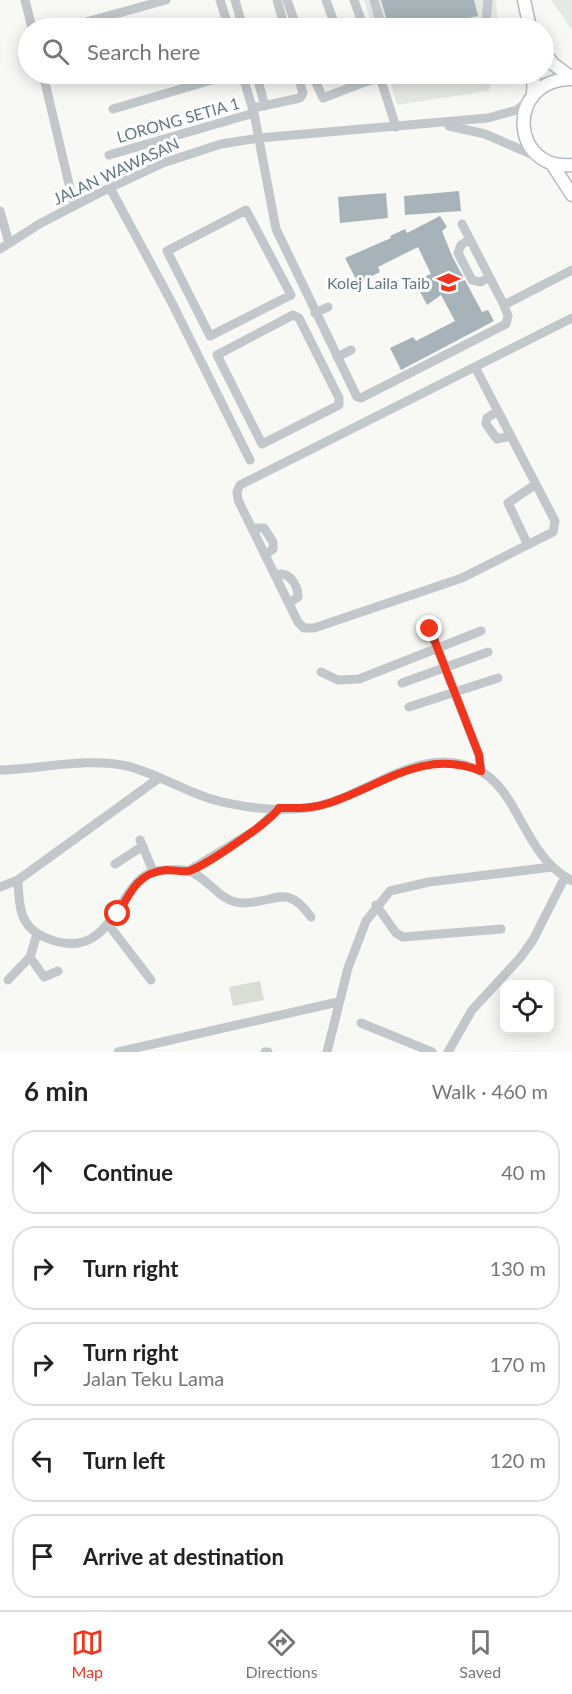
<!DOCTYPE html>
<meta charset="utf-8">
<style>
body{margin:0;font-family:Lato,sans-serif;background:#f6f6f6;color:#222}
.controls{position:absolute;right:18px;bottom:18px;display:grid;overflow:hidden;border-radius:12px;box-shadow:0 3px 15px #0003}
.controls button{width:54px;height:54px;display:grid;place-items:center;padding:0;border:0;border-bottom:2px solid #e0e0e0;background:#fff;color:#222;font:30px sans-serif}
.stop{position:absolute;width:18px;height:18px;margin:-14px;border:4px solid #f1341c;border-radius:50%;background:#fff}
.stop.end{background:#f1341c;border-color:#fff;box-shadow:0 2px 6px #0008}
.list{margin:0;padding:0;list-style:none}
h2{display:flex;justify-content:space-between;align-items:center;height:78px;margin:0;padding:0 24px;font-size:26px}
h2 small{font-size:20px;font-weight:400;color:#767676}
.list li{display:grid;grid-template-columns:39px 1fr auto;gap:18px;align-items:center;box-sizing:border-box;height:84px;margin:0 12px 12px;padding:0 12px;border:2px solid #e0e0e0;border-radius:24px}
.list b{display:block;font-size:22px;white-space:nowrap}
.list p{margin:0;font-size:20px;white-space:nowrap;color:#767676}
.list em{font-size:20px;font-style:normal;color:#767676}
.icon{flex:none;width:33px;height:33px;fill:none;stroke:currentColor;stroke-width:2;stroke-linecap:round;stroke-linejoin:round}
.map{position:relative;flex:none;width:572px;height:1052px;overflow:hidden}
.search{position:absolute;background:#fff;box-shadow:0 3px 15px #0003;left:18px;right:18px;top:18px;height:66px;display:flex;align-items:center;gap:15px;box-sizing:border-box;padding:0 21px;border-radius:33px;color:#767676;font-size:22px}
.sheet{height:558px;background:#fff}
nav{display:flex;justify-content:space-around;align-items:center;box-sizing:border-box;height:84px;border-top:2px solid #e0e0e0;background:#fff;font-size:16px;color:#767676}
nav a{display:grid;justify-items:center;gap:3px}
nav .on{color:#f1341c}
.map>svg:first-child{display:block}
.built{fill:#e6e8e6}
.green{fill:#d8ded4}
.building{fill:#a7b3b8}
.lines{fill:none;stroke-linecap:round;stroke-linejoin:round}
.major-casing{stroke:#b4bbbe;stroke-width:15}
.minor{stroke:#c1c7ca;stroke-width:9}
.major{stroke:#fff;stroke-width:12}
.route{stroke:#f1341c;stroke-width:8}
.labels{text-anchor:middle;stroke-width:6;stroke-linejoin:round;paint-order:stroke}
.street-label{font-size:16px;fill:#617883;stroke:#fff}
.poi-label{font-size:16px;fill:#617883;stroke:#fff;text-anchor:end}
</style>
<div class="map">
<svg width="572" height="1052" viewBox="0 0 572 1052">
<rect width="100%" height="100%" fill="#f8f8f5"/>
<path class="built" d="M364 0H496L498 28H373Z
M551 0H572V30Z
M388 74H499L488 91 397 105Z"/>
<path class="green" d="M260 981 264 1000 233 1006 229 987Z"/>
<path class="building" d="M381 0H474L478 16 421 28H389Z
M459 191 461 211 405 215 404 196Z
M386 193 388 218 340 223 338 197Z
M440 216 447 227 442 231 452 256 482 312 488 310 494 321 401 370 390 348 413 337 416 341 455 321 441 295 427 305 414 280 431 274 418 247 378 267 380 272 358 283 345 258 391 238 390 236 405 229 407 233Z"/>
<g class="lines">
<defs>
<path id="major" d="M524 0 530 28
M544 52 553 64 572 78
M572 79C505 79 510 171 572 165
M533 94 534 74
M552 164 572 195"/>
</defs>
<use href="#major" class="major-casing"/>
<path class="minor" d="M25 0 32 28
M220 0 229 28
M235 0 243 28
M277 0 285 28
M287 0 297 28
M326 0 336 28
M354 0 364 28
M374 0 382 28
M86 22 166 0
M461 28 486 21 488 0
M43 74 74 205
M242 74 254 113 276 229 357 397 361 398 506 324 508 316 504 305 462 224
M256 74 265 106
M312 74 323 98 357 85 353 74
M379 74 396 127
M357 85 380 77
M253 108 300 98 303 93 297 74
M113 109 232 74
M449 126 485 134 538 157
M109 155 254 113
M110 188 171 301 250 460
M246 210 291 295 210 336 167 251Z
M0 211 9 243
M469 240 461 245 458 253 472 280 480 282 489 278
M0 249 41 223 105 190 163 163 221 144 259 138 488 118 517 110 528 101
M504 305 572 270
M315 313 328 307
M293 315 299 318 339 398V405L262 444 217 355Z
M337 357 351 350
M475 367 555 521 553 532 462 578 314 628H304L298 622 238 500 237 492 240 485 572 318
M498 411 487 418 486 424 497 439 511 436
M252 528H264L273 542V549L265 555
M528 545 508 503 536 484
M275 575C289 570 298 585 298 597L289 603
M430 629 479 755 481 771
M321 672 338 680 359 679 481 631
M402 683 488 652
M409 707 498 678
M0 770C41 769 87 757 127 766 156 773 180 789 208 798 237 807 277 812 307 808 364 801 421 739 480 771 520 792 523 855 572 881
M140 840 153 871
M115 864 143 846
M188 871 257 829 279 808
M18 880C19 905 19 926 44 937 116 969 116 876 157 871 167 870 179 868 189 871 209 878 220 903 243 903 276 903 286 882 311 917
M0 887 18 880 159 778
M376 905 396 933 403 937 501 929
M108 924 151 980
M30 957 44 977 58 971
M8 980 30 957 37 934
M361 1023 432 1052
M118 1052 338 1002
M265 1052H268
M327 1052 348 968 366 921 390 891 429 882 552 867
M448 1052 472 1010 520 958 533 940 565 877"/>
<use href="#major" class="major"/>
</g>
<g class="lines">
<path class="route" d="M118 914C130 892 139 872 166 870 173 870 183 872 189 871 205 866 270 822 279 808 296 808 312 809 329 803 382 786 422 748 481 771L479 755 430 629"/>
</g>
<defs>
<symbol id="university-bare" viewBox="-9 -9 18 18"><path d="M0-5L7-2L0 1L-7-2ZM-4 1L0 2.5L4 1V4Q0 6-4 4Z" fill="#f1341c" stroke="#fff" stroke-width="2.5" paint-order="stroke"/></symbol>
</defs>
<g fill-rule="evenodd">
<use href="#university-bare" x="432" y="266" width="33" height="33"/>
</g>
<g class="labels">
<g class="street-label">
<text transform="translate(178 120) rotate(-16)" y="6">LORONG SETIA 1</text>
<text transform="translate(116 171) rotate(-25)" y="6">JALAN WAWASAN</text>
</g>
<g class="poi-label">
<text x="430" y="289">Kolej Laila Taib</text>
</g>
</g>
</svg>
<div class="controls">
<button><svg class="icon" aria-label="locate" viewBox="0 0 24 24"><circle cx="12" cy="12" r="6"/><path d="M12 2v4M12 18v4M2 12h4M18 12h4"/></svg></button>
</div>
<div class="stop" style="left:118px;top:914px"></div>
<div class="stop end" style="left:430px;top:629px"></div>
<div class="search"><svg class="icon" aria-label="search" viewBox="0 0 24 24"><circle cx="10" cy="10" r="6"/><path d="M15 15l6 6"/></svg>Search here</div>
</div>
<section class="sheet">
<h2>6 min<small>Walk · 460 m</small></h2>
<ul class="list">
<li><svg class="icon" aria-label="ahead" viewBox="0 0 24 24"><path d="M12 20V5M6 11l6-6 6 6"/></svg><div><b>Continue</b></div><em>40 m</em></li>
<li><svg class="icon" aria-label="right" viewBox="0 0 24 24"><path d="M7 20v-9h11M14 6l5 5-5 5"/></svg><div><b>Turn right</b></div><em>130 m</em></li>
<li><svg class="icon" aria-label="right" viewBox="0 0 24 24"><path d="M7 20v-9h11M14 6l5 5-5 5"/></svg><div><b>Turn right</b><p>Jalan Teku Lama</p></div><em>170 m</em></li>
<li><svg class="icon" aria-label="left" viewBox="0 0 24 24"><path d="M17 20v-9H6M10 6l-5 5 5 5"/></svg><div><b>Turn left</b></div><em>120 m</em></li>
<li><svg class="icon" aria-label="arrive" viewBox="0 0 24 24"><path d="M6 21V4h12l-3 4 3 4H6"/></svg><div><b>Arrive at destination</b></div></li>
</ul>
</section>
<nav>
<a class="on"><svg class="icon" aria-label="map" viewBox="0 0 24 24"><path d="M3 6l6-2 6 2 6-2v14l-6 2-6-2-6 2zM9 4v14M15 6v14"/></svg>Map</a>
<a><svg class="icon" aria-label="directions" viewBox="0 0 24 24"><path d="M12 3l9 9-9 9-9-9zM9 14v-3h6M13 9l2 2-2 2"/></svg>Directions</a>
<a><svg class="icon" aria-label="saved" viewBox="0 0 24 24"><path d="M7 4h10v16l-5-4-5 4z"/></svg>Saved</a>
</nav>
